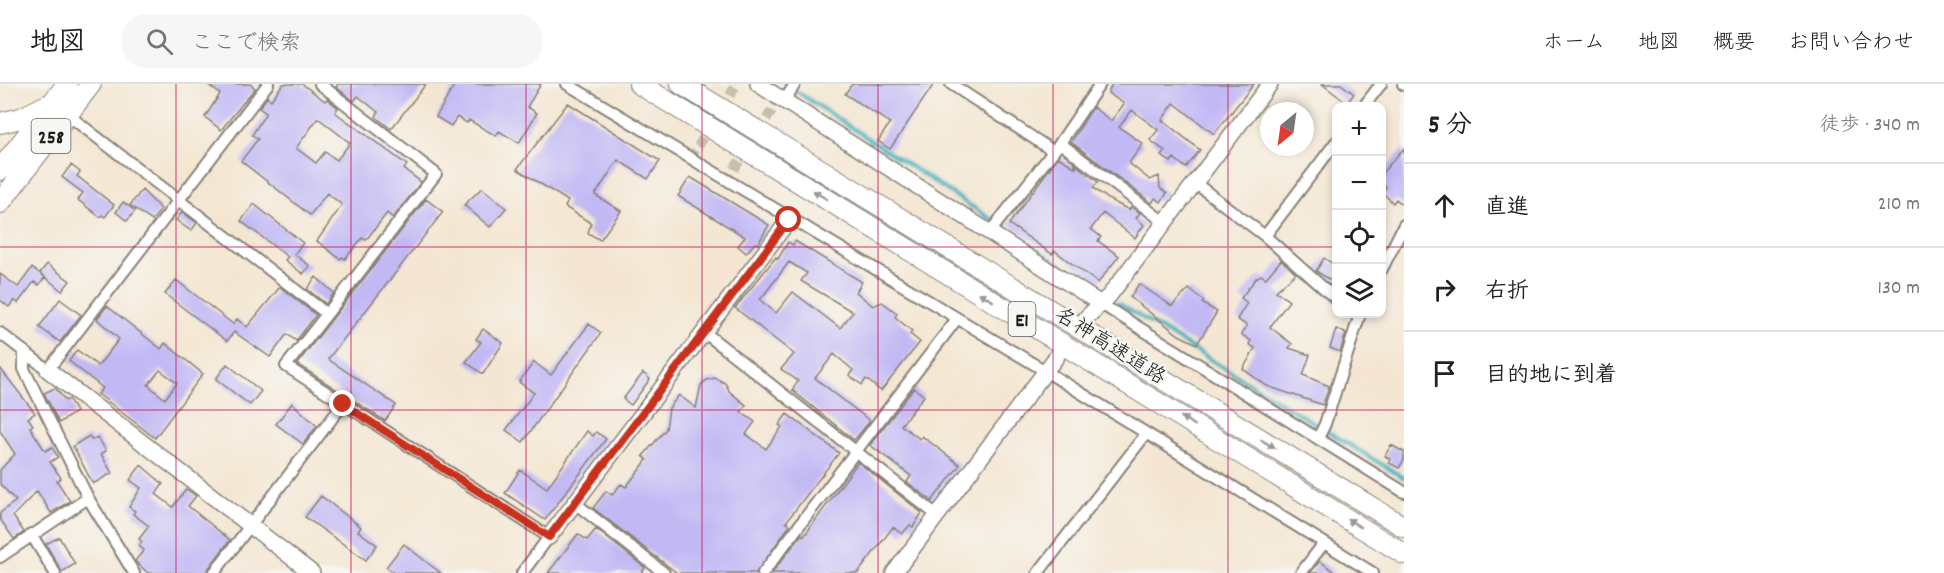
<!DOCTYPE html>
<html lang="ja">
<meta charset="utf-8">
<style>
body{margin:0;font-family:Dekko,"Klee One",sans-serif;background:#f6f6f6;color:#222}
.controls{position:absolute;right:18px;top:18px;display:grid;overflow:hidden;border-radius:12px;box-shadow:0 3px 9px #0003}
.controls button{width:54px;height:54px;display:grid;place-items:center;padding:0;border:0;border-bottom:2px solid #e0e0e0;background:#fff;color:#222;font:30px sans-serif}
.compass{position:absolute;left:1260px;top:18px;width:54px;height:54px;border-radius:50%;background:#fff;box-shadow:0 3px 9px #0003;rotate:209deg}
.stop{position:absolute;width:18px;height:18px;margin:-14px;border:4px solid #c8321e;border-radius:50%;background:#fff}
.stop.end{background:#c8321e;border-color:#fff;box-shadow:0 2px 6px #0008}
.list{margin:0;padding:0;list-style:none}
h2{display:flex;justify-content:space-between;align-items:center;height:78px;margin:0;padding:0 24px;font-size:26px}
h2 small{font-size:20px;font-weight:400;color:#767676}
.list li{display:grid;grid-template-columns:39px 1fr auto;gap:18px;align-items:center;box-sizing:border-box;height:84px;padding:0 24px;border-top:2px solid #e0e0e0}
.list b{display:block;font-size:22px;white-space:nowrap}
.list em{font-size:20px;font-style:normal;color:#767676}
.icon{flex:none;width:33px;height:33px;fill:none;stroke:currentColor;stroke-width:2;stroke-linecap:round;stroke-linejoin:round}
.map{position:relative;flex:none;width:1404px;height:489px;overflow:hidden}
header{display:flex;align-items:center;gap:36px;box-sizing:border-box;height:84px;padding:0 30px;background:#fff;border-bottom:2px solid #e0e0e0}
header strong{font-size:28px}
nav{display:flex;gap:33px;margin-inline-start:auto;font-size:21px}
.search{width:420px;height:54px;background:#f6f6f6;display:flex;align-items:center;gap:15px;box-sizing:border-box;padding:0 21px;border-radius:24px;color:#767676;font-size:22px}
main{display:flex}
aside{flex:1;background:#fff}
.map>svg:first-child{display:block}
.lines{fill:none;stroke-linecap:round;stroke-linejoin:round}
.stream{stroke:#41afbf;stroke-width:4}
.building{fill:#c2b9f4;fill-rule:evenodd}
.street-tunnel{stroke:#c9beae;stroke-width:10;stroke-dasharray:10 5;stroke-linecap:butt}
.street-casing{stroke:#888177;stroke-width:14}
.secondary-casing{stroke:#888177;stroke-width:18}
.highway-casing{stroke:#888177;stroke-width:22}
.street{stroke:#fff;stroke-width:10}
.secondary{stroke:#fff;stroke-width:15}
.highway{stroke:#fff;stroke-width:20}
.oneway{fill:#999}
.route{stroke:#c8321e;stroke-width:8}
.grid{fill:none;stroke:#c2185b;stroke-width:1.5;stroke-opacity:0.55}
.labels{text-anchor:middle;stroke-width:5;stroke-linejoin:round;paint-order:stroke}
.shield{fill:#f6f6f2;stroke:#5d5d5c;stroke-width:1.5}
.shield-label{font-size:20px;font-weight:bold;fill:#1c1c1c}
.street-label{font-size:21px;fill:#1c1c1c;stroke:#f6f6f2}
</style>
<header>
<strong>地図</strong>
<div class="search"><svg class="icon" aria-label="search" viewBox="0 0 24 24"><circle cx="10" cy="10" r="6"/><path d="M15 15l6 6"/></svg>ここで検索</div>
<nav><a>ホーム</a><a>地図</a><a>概要</a><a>お問い合わせ</a></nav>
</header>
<main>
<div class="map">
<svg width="1404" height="489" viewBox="0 0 1404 489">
<rect width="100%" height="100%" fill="#f6f6f2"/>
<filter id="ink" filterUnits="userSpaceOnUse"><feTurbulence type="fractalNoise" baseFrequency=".0167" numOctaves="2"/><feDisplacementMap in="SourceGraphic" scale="12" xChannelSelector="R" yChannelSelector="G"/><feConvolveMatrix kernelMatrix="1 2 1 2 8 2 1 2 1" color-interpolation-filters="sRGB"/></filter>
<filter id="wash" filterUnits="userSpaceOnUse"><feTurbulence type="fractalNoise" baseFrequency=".008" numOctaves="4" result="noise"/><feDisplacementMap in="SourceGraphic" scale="24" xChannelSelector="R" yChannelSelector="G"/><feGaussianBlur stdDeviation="1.35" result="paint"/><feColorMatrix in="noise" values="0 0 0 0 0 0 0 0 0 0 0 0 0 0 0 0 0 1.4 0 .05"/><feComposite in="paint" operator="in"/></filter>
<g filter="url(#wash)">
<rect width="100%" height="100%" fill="#f4e6d2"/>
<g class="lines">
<path class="stream" d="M785 0 1099 206
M1118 219 1404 394"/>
</g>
<g id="blocks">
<path class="building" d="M207 0H250L255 4 221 46 205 33 220 10Z
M283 0H302L325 17 327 15 338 24 335 28 340 32 407 81 404 85 421 98 393 134 387 129 366 156 362 154 345 175 342 173 340 175 317 157 342 121 327 109 310 131 241 77 258 55 252 51 266 29 259 24 267 13 271 16ZM318 34 350 59 337 76 325 68 316 79 296 64Z
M338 0H426L391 45 376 33 378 28 358 12 354 17 336 3Z
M455 0H541L527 23 537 29 519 59 499 47 496 52 469 36 467 39 457 33 451 42 436 33Z
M852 0H934L890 65 878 57 890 39 845 10Z
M1112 0H1254L1214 50 1174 19 1162 36 1200 66 1186 84 1174 74 1171 78 1161 72 1165 67 1150 56 1158 46 1132 26 1119 43 1143 60 1129 79 1150 96 1159 92 1160 104 1167 109 1161 118 1155 114 1152 119 1071 58 1093 23 1111 37 1124 20 1108 9Z
M1322 0H1341L1354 10 1347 19Z
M568 19 660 77 648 95 618 76 595 111 621 127 600 156 588 149 591 139 565 123 568 117 517 85Z
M1404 64V122L1396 115 1393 119 1382 108 1386 103 1382 99V89Z
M1058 73 1076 84 1075 80 1098 98 1093 104 1110 116 1129 126 1131 123 1140 129 1136 134 1144 141 1135 154 1103 129 1091 145 1101 153 1098 157 1119 172 1098 199 1055 167 1052 170 1009 140Z
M71 81 80 88 77 92 114 121 105 133 102 131 100 133 78 116 83 109 62 93Z
M690 93 769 141 758 160 755 159 746 169 738 162 745 153 678 112Z
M482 104 506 124 490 143 464 121Z
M142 106 161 125 152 137 130 121Z
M426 115 443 128 328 275 396 321 385 337 297 280Z
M123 118 135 127 127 137 116 128Z
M254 120 303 159 294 170 310 182 303 190 285 176 288 173 241 137Z
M182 128 197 139 191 147 176 136Z
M795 157 862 198 856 208 873 222 882 218 897 229 895 233 912 247 910 250 920 258 881 307 866 295 862 301 849 291 853 286 834 270 815 294 870 337 854 356 792 306 798 297 781 285 794 270 735 224 776 173 778 175 788 158 793 161ZM789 178 807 189 801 197 853 228 840 244 793 208 776 229 760 216Z
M1324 174 1336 182V200L1316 187Z
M1281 176 1296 189 1276 207 1289 217 1270 243 1292 260 1289 264 1310 271 1303 291 1329 302 1323 321 1267 302 1243 285 1255 264 1249 260 1251 257 1241 250 1247 242 1237 235 1247 219 1241 214 1256 194 1261 191 1266 194Z
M47 180 70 197 62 207 45 193 39 201 34 198 18 219 14 216 9 223 0 216V190L18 203 32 184 45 193 40 189Z
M316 193 334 209 326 220 307 205Z
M176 196 233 240 237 235 247 243 280 203 316 231 296 257 287 250 270 273 234 248 227 257 170 214 165 210Z
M1139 200 1172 222 1189 205 1204 217 1202 219 1217 228 1197 260 1179 251 1130 213Z
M60 215 81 231 60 258 39 243Z
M107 222 161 265 165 259 203 290 155 354 98 310 103 304 69 277 77 266 98 282 119 255 97 235ZM160 286 177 299 165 315 148 301Z
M589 240 601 249 523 358 506 346 534 309 519 298 534 278 551 291Z
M483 245 503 259 483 290 466 278 481 258 476 255Z
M1336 245 1346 249 1340 268 1330 264Z
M227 280 261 307 250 321 216 295Z
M0 284 35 329 28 334 33 341 30 343 45 367 52 363 58 373 50 378 61 394 57 397 70 417 51 429 37 407 13 432 24 448 14 455 0 435V429L16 417 0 400V386L15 370 0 347Z
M643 289 650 295 631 321 623 315Z
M715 294 725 299 730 308 746 321 741 328 755 338 746 350 766 365 782 343 779 341 787 330 839 369 786 438 790 441 756 489H677L593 424 606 407 612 411 621 400 626 403 647 376 643 372 666 345 669 324 679 311 696 324 701 301 707 296Z
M55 304 66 317 69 315 76 328 59 339 44 309Z
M914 304 924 312 901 341 920 355 922 352 960 381 932 417 907 398 911 392 870 361Z
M292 319 317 342 303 360 276 340Z
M587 347 593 352 596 348 606 355 545 436 505 409 520 386 547 404Z
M89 352 92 356 98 353 106 367 101 370 112 389 93 400 73 362Z
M1391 361 1404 368V376L1399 384 1389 379 1391 376 1385 372Z
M858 378 922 429 913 443 910 441 902 450 893 443 858 489H772L802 450 804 452Z
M141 381 163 400 156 410 173 423 186 405 196 412 188 422 230 456 205 489H148L135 477 144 466 139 462 142 458 139 455 149 442 133 430 135 427 129 423 141 404 130 396Z
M321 412 361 443 358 447 377 461 366 476 305 433Z
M596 445 645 484 641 489H548L578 450 587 456Z
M59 453 75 480 62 488 46 460Z
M404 460 429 480 441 489H394L386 483Z
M1320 477 1336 489H1310Z"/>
</g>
</g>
<g filter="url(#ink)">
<use href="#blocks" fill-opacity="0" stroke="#888177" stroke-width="1.5"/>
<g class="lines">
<path class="street-tunnel" d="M690 75 737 0
M726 98 780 14"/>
<defs>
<path id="street" d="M567 0 1047 288 1373 489
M951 0 1053 67
M1403 0 1404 1
M785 16 795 0
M1364 22 1381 0
M68 31 327 230 436 90 320 0
M1060 59 1164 138
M1195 99 1265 152 1336 215
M990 148 1060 59 1100 0
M1265 152 1336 58
M1382 185 1404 141
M1101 220 1404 408
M327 230 286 282 549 453 522 489
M704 248 938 432
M0 249 48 286 268 0
M24 267V285L88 414 134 489
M1318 354 1325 340 1360 230
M575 419 664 489
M31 450 55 489
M0 473 88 414
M214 489 343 320
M763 489 956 236
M1038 489 1146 350
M1301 489 1324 459"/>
<path id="secondary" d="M758 0 1101 220
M1086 234 1109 212 1270 0
M48 286 312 489
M549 453 789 136
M894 489 1057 272"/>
<path id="highway" d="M639 0 1404 470
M681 0 1404 443
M0 39 21 34 47 21
M0 86 67 0
M0 119 91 0"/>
</defs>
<use href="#street" class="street-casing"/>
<use href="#secondary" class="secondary-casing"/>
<use href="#highway" class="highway-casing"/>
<use href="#street" class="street"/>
<use href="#secondary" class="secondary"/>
<use href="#highway" class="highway"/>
</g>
<defs><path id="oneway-solid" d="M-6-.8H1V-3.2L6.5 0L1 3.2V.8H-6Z" transform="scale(1.5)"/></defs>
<g class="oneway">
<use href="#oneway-solid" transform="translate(820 111) rotate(-149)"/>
<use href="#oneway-solid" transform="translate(986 213) rotate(-149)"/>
<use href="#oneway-solid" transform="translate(1188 337) rotate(-148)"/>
<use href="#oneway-solid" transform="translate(1268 360) rotate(31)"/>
<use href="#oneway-solid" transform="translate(1354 439) rotate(-148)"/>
</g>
</g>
<g class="lines" filter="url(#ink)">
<path class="route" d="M343 320 549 453 789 136"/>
</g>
<path class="grid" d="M176 0V489M351 0V489M526 0V489M702 0V489M878 0V489M1053 0V489M1228 0V489M0 163H1336M1382 163H1404M0 326H1404"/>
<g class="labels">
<g class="shield">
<rect x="31.5" y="35" width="39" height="34" rx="4.5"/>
<rect x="1008.5" y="218" width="27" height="34" rx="4.5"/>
</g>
<g class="shield-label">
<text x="51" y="59">258</text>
<text x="1022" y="242">E1</text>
</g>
<g class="street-label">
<text transform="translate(1111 261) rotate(32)" y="7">名神高速道路</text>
</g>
</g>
</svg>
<div class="controls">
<button>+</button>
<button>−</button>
<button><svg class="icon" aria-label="locate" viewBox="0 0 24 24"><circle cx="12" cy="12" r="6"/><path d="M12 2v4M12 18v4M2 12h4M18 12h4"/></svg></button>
<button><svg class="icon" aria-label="layers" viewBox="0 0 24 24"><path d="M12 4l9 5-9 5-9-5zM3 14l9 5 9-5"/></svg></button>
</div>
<svg class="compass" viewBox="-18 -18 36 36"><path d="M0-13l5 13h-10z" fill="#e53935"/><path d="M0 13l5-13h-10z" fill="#767676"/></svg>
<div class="stop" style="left:789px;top:136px"></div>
<div class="stop end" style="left:343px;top:320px"></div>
</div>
<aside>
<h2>5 分<small>徒歩 · 340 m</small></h2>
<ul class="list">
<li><svg class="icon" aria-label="ahead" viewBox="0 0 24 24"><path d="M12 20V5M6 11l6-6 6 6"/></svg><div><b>直進</b></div><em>210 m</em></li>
<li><svg class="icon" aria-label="right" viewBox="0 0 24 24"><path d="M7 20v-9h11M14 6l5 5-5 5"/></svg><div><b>右折</b></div><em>130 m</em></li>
<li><svg class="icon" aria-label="arrive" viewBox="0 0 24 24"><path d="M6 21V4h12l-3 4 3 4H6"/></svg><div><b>目的地に到着</b></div></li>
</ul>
</aside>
</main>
